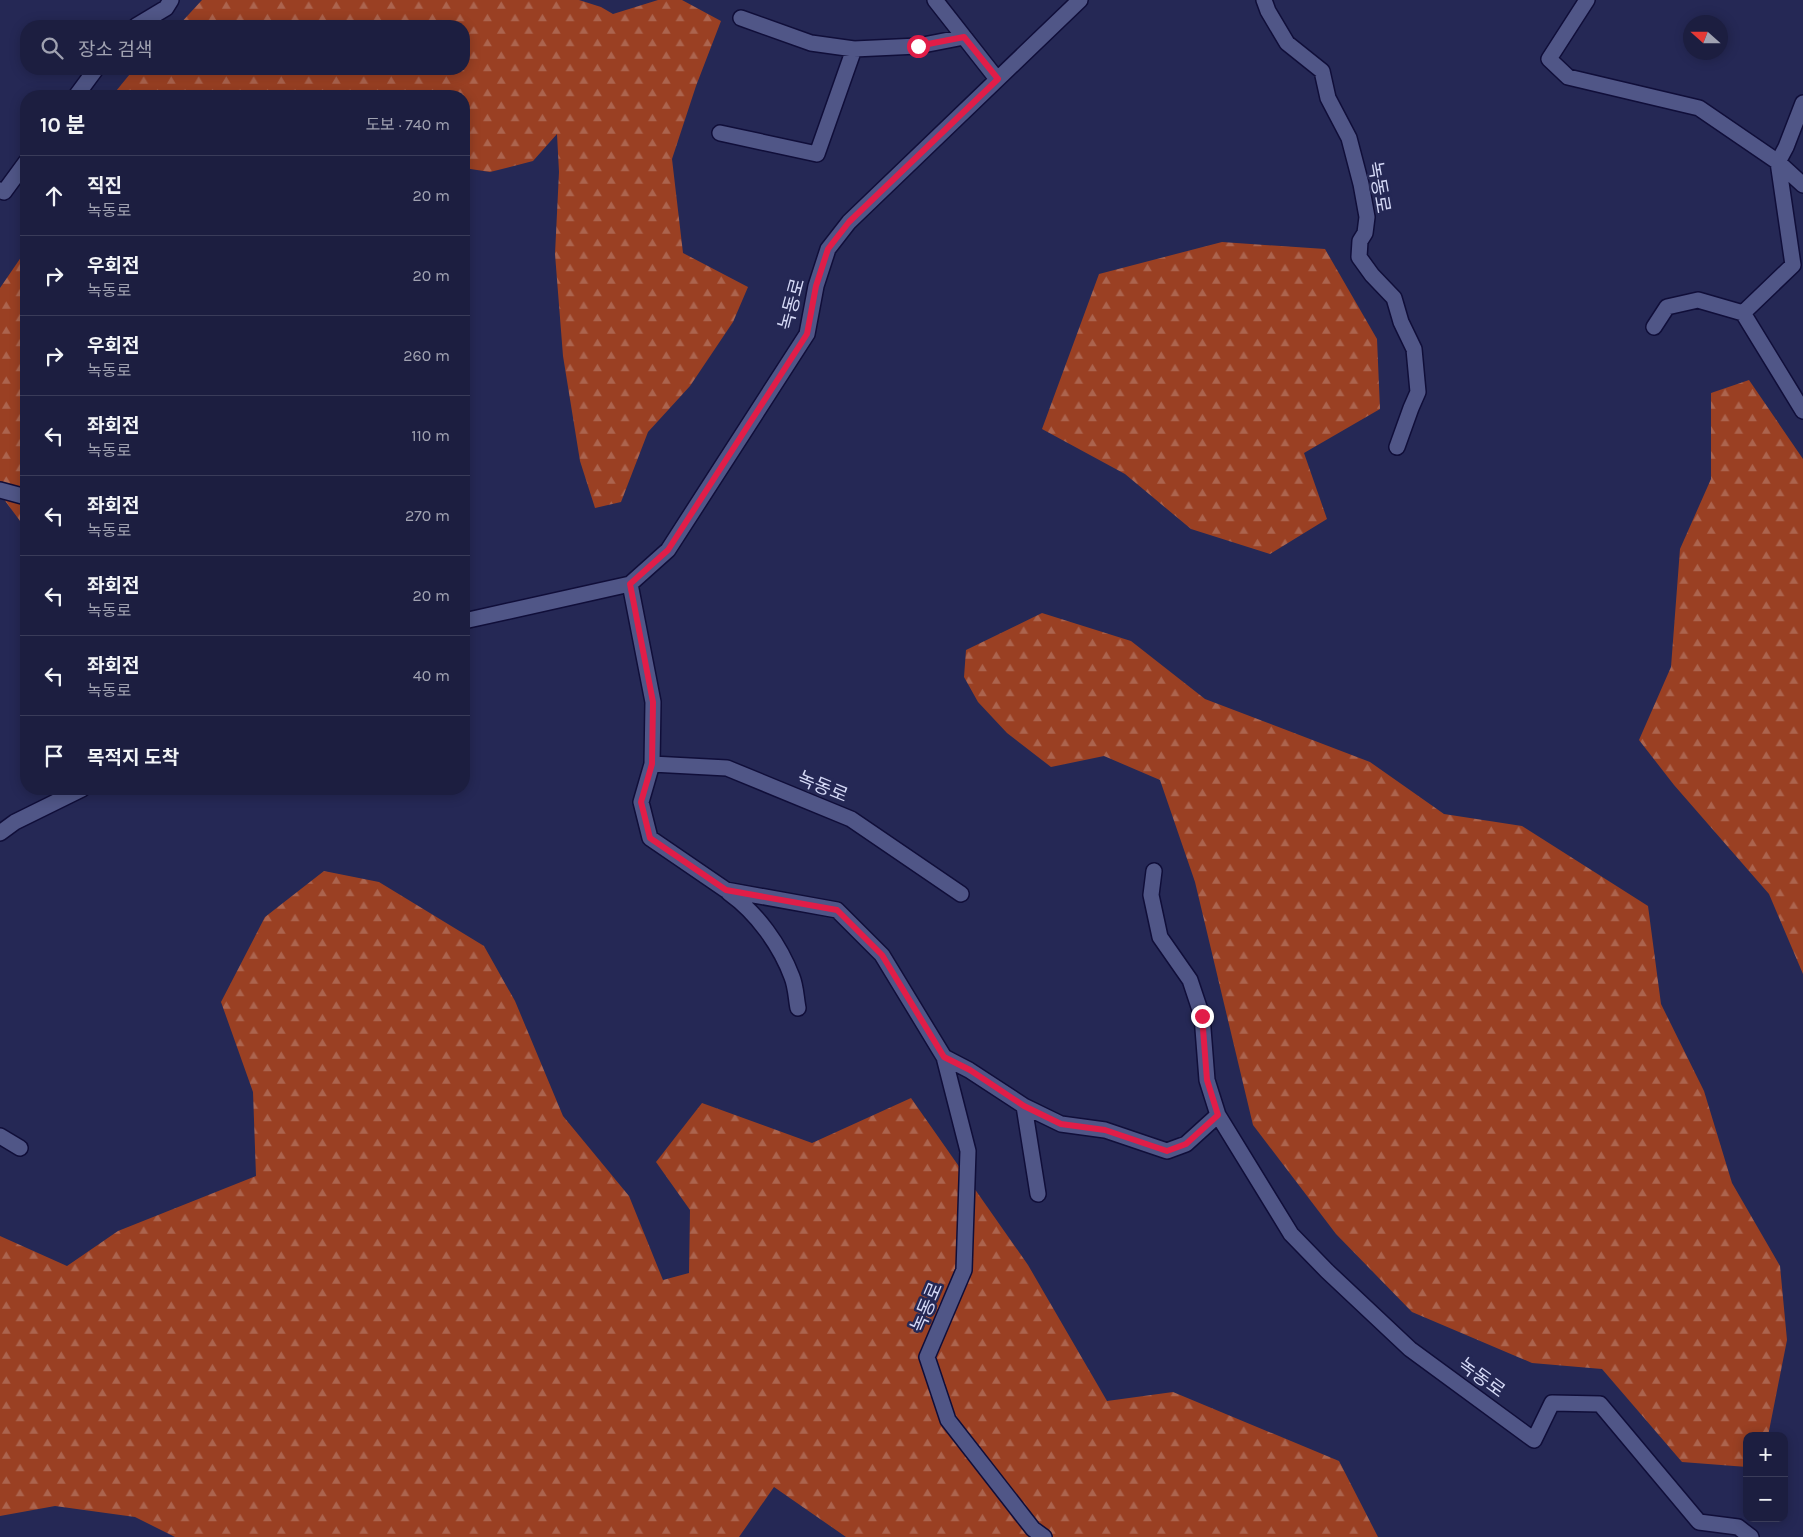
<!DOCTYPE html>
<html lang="ko">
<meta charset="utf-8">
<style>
body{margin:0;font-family:Karla,"Noto Sans KR",sans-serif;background:#292b4b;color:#f1f3f6}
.controls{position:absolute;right:15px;bottom:15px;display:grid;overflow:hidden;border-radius:10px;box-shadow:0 2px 12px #0003}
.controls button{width:45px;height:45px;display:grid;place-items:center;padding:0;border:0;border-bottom:1px solid #3a3c59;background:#1c1e40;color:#f1f3f6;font:25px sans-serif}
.compass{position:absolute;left:1683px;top:15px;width:45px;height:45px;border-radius:50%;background:#1c1e40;box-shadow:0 2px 12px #0003;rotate:291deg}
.stop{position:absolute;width:15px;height:15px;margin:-11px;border:4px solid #e11d48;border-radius:50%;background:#fff}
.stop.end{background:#e11d48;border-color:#fff;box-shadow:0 1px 5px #0008}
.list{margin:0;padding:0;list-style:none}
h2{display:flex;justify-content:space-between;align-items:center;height:65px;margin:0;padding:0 20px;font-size:21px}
h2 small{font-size:16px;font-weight:400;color:#a0a2b1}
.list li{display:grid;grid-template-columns:32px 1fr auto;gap:15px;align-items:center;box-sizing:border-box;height:80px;padding:0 20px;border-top:1px solid #3a3c59}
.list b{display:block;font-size:19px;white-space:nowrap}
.list p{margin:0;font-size:16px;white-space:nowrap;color:#a0a2b1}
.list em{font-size:16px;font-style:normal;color:#a0a2b1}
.icon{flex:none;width:28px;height:28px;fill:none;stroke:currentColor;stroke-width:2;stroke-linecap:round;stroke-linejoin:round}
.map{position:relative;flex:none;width:1803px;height:1537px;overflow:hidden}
.search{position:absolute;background:#1c1e40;box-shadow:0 2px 12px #0003;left:20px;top:20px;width:450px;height:55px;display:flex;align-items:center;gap:12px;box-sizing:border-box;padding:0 18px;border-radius:20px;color:#a0a2b1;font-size:19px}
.panel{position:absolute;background:#1c1e40;box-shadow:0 2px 12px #0003;left:20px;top:90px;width:450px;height:705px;border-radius:20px}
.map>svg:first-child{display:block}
.forest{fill:url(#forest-firs)}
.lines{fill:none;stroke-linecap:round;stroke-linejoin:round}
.minor-casing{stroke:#100e39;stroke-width:18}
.minor{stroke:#505687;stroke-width:15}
.route{stroke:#e11d48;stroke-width:6}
.labels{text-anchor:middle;stroke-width:5;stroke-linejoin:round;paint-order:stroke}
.street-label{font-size:19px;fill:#d5d9f6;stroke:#252855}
</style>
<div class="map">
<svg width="1803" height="1537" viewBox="0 0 1803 1537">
<defs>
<pattern id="forest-firs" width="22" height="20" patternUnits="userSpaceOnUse" patternTransform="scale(1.25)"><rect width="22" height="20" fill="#9a4023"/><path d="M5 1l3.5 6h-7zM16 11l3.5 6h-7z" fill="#ac644e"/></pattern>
</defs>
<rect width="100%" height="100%" fill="#252855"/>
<path class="forest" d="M202 0H579L601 7 613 14 658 0H682L721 21 696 86 672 159 683 253 748 287 733 322 690 386 648 432 621 502 595 508 580 461 563 356 555 254 559 172 557 134 533 161 490 172 464 168V96H112L134 69H464V26H178Z
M1222 242 1325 249 1377 339 1380 409 1304 453 1327 519 1270 554 1191 529 1125 474 1042 429 1099 274Z
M26 250V529L0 494V288Z
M1749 380 1803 459V974L1769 894 1674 785 1639 740 1671 667 1680 549 1711 479V393Z
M1042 613 1131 641 1205 699 1370 762 1444 814 1522 826 1648 906 1661 1004 1704 1091 1732 1183 1780 1266 1787 1340 1768 1436H1747V1467L1682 1462 1602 1369 1532 1363 1412 1312 1336 1234 1253 1125 1195 882 1160 780 1104 756 1051 767 1007 733 978 702 964 677 966 650Z
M324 871 379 882 484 946 515 1001 563 1116 629 1196 663 1280 689 1273 690 1210 656 1162 702 1103 812 1143 911 1098 1028 1265 1107 1401 1173 1392 1339 1461 1378 1537H846L774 1487 739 1537H175L135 1517 55 1506 0 1516V1236L67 1266 118 1231 256 1176 253 1092 221 1002 265 917Z"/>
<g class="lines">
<defs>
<path id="minor" d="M935 0 997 79
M1264 0 1268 11 1287 43 1322 71 1328 98 1349 138 1361 184 1367 217 1365 233 1360 241 1359 257 1372 275 1394 298 1401 322 1414 349 1418 392 1411 408 1397 447
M1587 0 1549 59 1568 77 1699 108 1778 162 1803 185
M741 18 811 43 854 49 918 46 964 37
M136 26 166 8 171 0
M76 96 96 69
M720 133 817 154 854 49
M0 190 4 192 26 162
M1743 313 1803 411
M1654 327 1667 307 1698 300 1743 313 1793 265 1778 162 1786 147 1803 103
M0 490 26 497
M630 584 668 550 807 334 816 286 828 249 849 222 1080 0
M464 621 630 584 653 702 652 764 641 802 650 838 726 890 837 910 882 955 944 1057 968 1151 964 1270 927 1357 948 1420 1033 1529 1044 1537
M652 764 727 768 851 819 961 894
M0 833 15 822 82 789
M729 893C757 913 780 945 792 977 796 987 796 998 798 1008
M944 1057 969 1070 1024 1106 1061 1124 1105 1130 1167 1151 1186 1144 1218 1115 1207 1080 1202 1016 1190 980 1160 937 1151 895 1154 871
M1024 1106 1038 1194
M1218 1115 1291 1234 1327 1271 1410 1349 1534 1440 1552 1403 1600 1404 1699 1522 1738 1527 1751 1537
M0 1136 20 1148"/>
</defs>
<use href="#minor" class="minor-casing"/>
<use href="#minor" class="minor"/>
</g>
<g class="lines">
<path class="route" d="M918 46 964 37 998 79 849 222 828 249 816 286 807 334 668 550 630 584 653 702 652 764 641 802 650 838 726 890 837 910 882 955 944 1057 970 1070 1024 1106 1061 1124 1105 1130 1167 1151 1186 1144 1218 1115 1207 1080 1202 1016"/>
</g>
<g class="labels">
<g class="street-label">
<text transform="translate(1380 187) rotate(80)" y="7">녹동로</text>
<text transform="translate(791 304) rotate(-75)" y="7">녹동로</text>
<text transform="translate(823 786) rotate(22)" y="7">녹동로</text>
<text transform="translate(926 1307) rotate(-67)" y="7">녹동로</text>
<text transform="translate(1482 1377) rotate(36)" y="7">녹동로</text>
</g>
</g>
</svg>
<div class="controls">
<button>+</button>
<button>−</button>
</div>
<svg class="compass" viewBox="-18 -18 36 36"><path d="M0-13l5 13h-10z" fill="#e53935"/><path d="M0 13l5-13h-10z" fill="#a0a2b1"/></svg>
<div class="stop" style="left:918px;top:46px"></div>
<div class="stop end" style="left:1202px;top:1016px"></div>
<div class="search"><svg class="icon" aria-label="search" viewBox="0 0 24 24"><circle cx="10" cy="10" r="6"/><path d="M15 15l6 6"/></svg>장소 검색</div>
<section class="panel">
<h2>10 분<small>도보 · 740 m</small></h2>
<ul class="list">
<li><svg class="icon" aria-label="ahead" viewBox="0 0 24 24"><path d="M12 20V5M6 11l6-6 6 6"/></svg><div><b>직진</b><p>녹동로</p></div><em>20 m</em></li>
<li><svg class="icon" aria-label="right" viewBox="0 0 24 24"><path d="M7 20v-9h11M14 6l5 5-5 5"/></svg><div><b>우회전</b><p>녹동로</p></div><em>20 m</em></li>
<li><svg class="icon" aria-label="right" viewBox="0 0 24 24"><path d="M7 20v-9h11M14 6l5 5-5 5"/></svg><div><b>우회전</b><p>녹동로</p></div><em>260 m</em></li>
<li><svg class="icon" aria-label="left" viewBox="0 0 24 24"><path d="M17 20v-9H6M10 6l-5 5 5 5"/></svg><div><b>좌회전</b><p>녹동로</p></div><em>110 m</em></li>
<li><svg class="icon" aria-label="left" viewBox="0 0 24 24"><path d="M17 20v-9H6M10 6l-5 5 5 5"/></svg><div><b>좌회전</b><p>녹동로</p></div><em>270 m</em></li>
<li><svg class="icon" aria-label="left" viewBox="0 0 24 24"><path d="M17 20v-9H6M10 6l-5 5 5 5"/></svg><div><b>좌회전</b><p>녹동로</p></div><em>20 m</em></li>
<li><svg class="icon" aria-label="left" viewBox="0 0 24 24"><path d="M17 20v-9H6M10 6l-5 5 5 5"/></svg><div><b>좌회전</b><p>녹동로</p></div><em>40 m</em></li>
<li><svg class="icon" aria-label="arrive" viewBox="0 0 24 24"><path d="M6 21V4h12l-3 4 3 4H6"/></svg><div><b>목적지 도착</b></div></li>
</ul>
</section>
</div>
